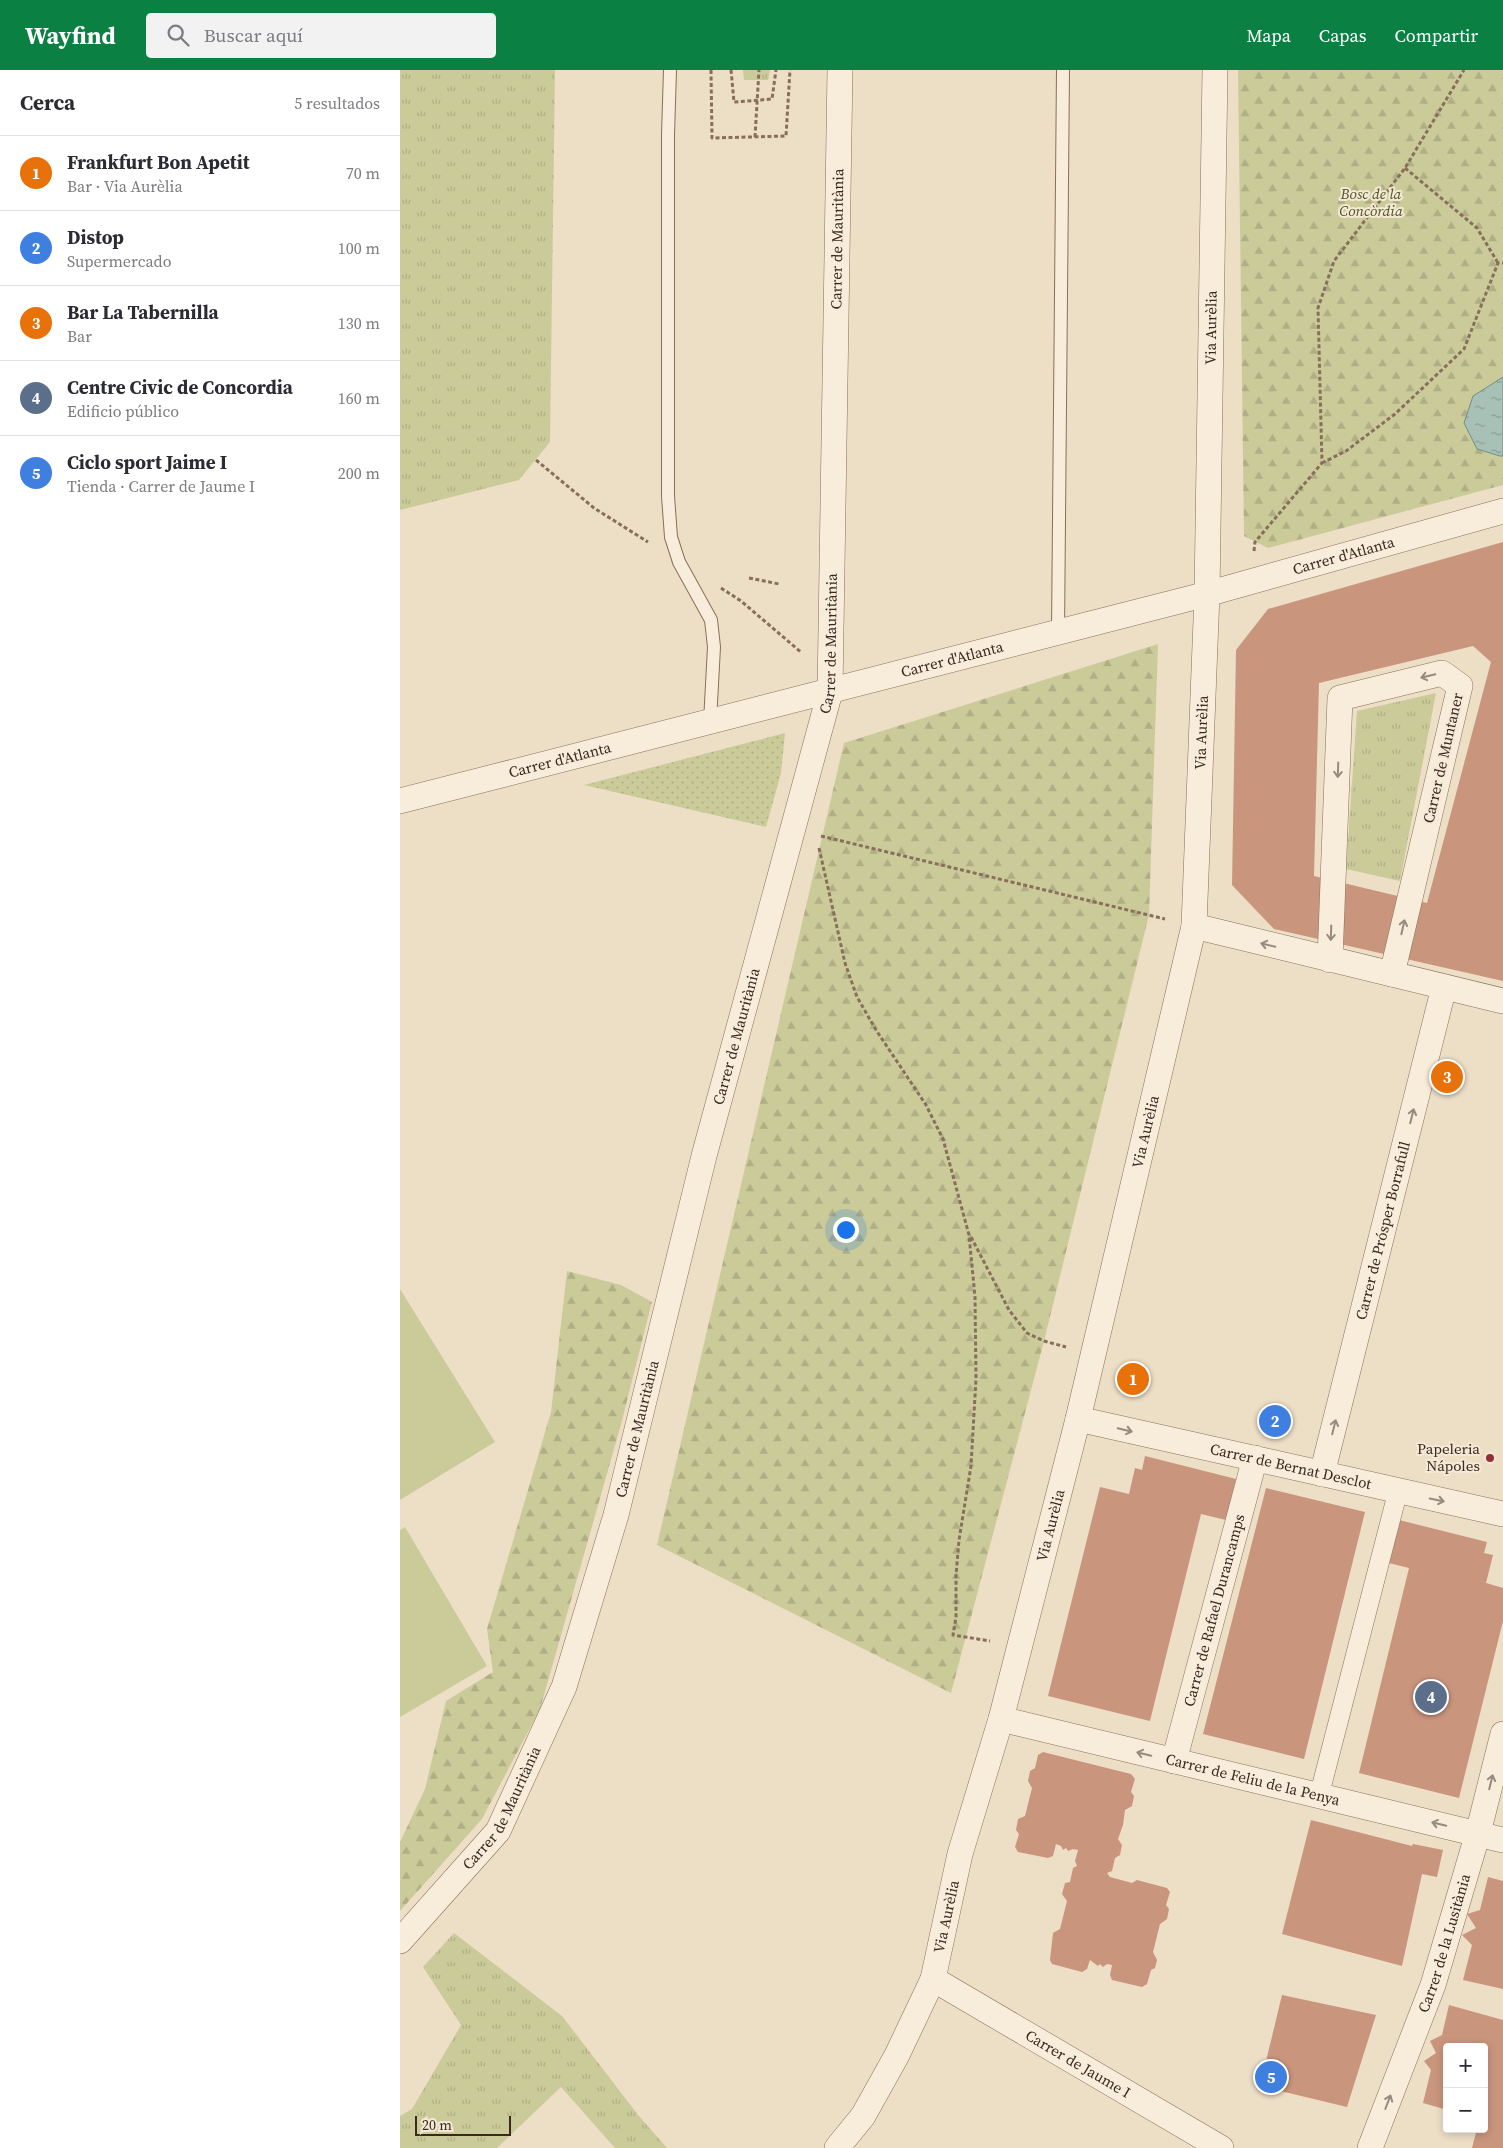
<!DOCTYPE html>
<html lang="es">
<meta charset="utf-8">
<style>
body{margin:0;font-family:"Source Serif 4",serif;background:#f2f2f3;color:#2b2b33}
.controls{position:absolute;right:15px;bottom:15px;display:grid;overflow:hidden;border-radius:5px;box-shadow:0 2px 8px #0003}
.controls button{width:45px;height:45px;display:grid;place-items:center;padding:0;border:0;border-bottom:1px solid #e1e1e2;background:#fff;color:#2b2b33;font:25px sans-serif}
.scale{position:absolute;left:15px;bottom:12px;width:96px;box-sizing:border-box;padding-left:5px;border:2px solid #392920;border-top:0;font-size:14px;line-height:18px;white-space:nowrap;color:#392920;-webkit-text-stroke:4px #f5e9d6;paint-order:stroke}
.you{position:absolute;left:445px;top:1159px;width:18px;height:18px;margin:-12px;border:4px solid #fff;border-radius:50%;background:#1a73e8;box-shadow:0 0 0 8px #1a73e833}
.badge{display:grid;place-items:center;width:32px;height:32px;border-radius:50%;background:#0b8043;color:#fff;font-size:16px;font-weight:700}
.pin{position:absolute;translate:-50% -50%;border:2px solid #fff;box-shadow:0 1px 5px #0006}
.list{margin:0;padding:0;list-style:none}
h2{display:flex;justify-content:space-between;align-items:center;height:65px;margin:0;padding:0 20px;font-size:21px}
h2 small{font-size:16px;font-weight:400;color:#7c7c81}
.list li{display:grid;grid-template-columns:32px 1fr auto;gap:15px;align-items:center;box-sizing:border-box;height:75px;padding:0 20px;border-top:1px solid #e1e1e2}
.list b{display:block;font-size:19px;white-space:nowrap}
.list p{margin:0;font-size:16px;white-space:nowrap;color:#7c7c81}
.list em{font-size:16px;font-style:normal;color:#7c7c81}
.icon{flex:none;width:28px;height:28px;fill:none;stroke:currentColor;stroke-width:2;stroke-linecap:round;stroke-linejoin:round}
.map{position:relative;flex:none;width:1103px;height:2078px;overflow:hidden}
header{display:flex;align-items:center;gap:30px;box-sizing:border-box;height:70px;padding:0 25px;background:#0b8043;color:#fff}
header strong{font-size:24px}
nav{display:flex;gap:28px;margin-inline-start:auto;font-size:18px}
.search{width:350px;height:45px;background:#f2f2f3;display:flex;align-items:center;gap:12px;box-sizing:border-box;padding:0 18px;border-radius:5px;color:#7c7c81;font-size:19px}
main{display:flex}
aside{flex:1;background:#fff}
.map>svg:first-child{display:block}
.grass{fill:url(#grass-tufts)}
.forest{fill:url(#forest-firs)}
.garden{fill:url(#garden-dots)}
.pitch{fill:#cbcb9a}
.water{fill:url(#water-ripples);stroke:#6e8f84}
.building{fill:#ca957d;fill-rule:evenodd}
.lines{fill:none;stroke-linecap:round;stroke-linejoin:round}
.service-casing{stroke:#886f5c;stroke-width:14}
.pedestrian-casing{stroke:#886f5c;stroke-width:20}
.minor-casing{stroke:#886f5c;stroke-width:26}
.path{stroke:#886f5c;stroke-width:3;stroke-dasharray:4 2.5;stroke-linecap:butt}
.service{stroke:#f8ecda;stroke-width:12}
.pedestrian{stroke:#f8ecda;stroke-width:19}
.minor{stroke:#f8ecda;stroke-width:25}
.oneway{stroke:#988a7d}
.poi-dot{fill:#962e3a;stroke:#f5e9d6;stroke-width:2}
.labels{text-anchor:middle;stroke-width:4;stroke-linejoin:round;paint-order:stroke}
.park-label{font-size:15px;font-style:italic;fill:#4e5527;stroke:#f5e9d6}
.street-label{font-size:15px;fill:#392920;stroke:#f5e9d6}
.poi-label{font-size:15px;fill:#392920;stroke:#f5e9d6;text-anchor:end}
</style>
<header>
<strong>Wayfind</strong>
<div class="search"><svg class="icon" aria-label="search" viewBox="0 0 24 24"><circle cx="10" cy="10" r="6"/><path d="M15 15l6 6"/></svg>Buscar aquí</div>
<nav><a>Mapa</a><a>Capas</a><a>Compartir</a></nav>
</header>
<main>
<aside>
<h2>Cerca<small>5 resultados</small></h2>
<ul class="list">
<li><span class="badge" style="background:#e8710a">1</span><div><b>Frankfurt Bon Apetit</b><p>Bar · Via Aurèlia</p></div><em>70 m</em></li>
<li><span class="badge" style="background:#3f7fe0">2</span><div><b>Distop</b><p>Supermercado</p></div><em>100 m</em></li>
<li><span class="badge" style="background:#e8710a">3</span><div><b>Bar La Tabernilla</b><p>Bar</p></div><em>130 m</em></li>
<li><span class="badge" style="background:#5c6f8a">4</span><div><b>Centre Civic de Concordia</b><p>Edificio público</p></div><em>160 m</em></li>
<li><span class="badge" style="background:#3f7fe0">5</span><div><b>Ciclo sport Jaime I</b><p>Tienda · Carrer de Jaume I</p></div><em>200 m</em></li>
</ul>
</aside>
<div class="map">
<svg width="1103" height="2078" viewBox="0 0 1103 2078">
<defs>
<pattern id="grass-tufts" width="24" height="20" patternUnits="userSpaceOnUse" patternTransform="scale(1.25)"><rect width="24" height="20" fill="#cbcb9a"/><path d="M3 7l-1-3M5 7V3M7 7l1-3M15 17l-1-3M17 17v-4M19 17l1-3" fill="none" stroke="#afae84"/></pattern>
<pattern id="forest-firs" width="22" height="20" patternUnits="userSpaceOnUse" patternTransform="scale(1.25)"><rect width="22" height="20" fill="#cbcb9a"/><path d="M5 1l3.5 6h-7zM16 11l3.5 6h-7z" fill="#afae84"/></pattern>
<pattern id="garden-dots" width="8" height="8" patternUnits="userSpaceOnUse" patternTransform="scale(1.25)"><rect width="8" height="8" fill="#cbcb9a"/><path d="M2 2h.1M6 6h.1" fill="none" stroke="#afae84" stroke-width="1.8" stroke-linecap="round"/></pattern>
<pattern id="water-ripples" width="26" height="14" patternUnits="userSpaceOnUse" patternTransform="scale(1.25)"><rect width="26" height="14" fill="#a8c1b7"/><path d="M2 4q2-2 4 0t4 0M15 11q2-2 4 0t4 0" fill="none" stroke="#8a9d94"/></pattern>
</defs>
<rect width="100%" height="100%" fill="#eddec6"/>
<path class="grass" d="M0 0H155L150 372 119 410 0 440Z
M343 0H370L368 10H344Z
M1036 623 1000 811 946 799 957 641Z
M54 1863 162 1946 239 2046 267 2078H215L161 2017 97 2078H0V2046L12 2039 61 1955 23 1897Z"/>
<path class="forest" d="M838 0H1103V415L868 478 844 466Z
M758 574 749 845 644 1271 551 1623 257 1475 444 673Z
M167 1201 221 1215 252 1232 220 1358 140 1639 82 1749 0 1841V1772L25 1719 46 1631 93 1602 87 1559 151 1342Z"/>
<path class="garden" d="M385 663 381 703 366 757 184 715Z"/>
<path class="pitch" d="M0 1219 95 1372 0 1430Z
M5 1457 87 1596 0 1647V1460Z"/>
<path class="water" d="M1103 307V386H1100L1077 379 1064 353 1073 326Z"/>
<path class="building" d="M1103 472V911L874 859 832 815 836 580 868 539ZM1073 576 1091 592 1027 833 914 806 919 613Z
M745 1386 836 1409 826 1450 801 1444 750 1651 648 1626 700 1417 729 1424 735 1398 742 1400Z
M866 1418 965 1442 904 1689 803 1664Z
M995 1449 1087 1472 1084 1483 1093 1485 1086 1513 1103 1518V1551L1059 1728 959 1703 1009 1498 985 1492Z
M643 1682 731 1704 735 1709 731 1722 734 1726 732 1736 725 1740 723 1755 718 1769 722 1775 720 1785 715 1788 712 1801 707 1803 710 1807 732 1813 737 1810 767 1818 770 1822 766 1835 769 1839 767 1849 760 1854 753 1882 757 1890 755 1898 751 1900 747 1914 742 1917 712 1910 710 1905 712 1895 707 1894 703 1897 700 1894 698 1896 690 1890 687 1899 682 1902 652 1894 650 1890 653 1863 660 1859 667 1831 662 1824 665 1813 670 1812 673 1798 677 1796 675 1791 678 1780 673 1779 668 1781 666 1778 663 1780 661 1776 656 1774 653 1786 648 1788 618 1782 615 1777 619 1764 616 1760 618 1749 625 1746 632 1718 628 1711 630 1701 635 1698 638 1685Z
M911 1750 1012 1776 1013 1774 1043 1780 1037 1807 1022 1804 1002 1896 882 1864Z
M1088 1807 1103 1811V1919L1063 1910 1072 1875 1062 1865 1076 1858 1067 1844 1080 1840Z
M882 1925 976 1945 947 2037 860 2016Z
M1049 1935 1103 1950V2078H1072L1077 2059H1084V1977H1047V2040L1023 2033 1031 2000 1024 1991 1036 1983 1030 1971 1042 1965Z"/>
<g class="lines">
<defs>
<path id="service" d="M270 0 268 65V426L271 467 279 492 311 550 314 577 310 652
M658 562 663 0"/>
<path id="pedestrian" d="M919 1726 998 1421"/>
<g id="minor">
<path id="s1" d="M0 731 807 524 1103 441"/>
<path d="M794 856 1103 931"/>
<path d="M930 890 940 628 1042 603 1060 616 992 904"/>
<path id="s2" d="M678 1349 1103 1444"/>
<path id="s3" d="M922 1404 1044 917"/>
<path id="s4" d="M601 1649 1103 1770"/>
<path id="s5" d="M774 1691 855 1388"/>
<path id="s6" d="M0 1871 98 1761 164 1617 216 1445 304 1086 430 622 440 0"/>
<path id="s7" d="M533 1909 821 2078"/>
<path id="s8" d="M437 2078 463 2046 497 1985 533 1909 560 1784 601 1649 678 1349 794 856 807 524 815 0"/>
<path id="s9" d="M970 2078 1033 1915 1078 1763 1103 1664"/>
</g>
</defs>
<use href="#service" class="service-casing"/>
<use href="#pedestrian" class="pedestrian-casing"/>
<use href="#minor" class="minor-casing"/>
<path class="path" d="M311 0 312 68 386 66 390 0
M331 0 334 32 372 29 376 0
M355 67 359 0
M1005 98 1077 158 1098 193
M136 390 194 438 248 472
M922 393 946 381 995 344 1064 279 1098 193H1103
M854 481 855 472 922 393 918 238 934 191 1005 98 1064 0
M349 508 379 514
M321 518 341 531 402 583
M421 766 765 849
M419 778 445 893 457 927 476 960 526 1035 543 1069 569 1165 575 1227 576 1309 571 1396 559 1470 556 1505V1547L553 1565 590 1571
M571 1167 609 1240 627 1263 644 1271 666 1277"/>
<use href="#service" class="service"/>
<use href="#pedestrian" class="pedestrian"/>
<use href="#minor" class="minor"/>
</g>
<defs><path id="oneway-shaft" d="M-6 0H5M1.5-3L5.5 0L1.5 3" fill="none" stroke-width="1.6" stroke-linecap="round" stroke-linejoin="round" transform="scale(1.25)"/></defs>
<g class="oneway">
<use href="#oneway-shaft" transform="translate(1028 606) rotate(166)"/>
<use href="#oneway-shaft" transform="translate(938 700) rotate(92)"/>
<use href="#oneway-shaft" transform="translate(1003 857) rotate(-77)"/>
<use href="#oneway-shaft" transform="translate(931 863) rotate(92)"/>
<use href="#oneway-shaft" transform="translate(868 875) rotate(-166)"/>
<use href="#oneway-shaft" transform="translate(1012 1046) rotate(-76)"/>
<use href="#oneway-shaft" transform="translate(934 1357) rotate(-76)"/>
<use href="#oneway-shaft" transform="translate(725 1360) rotate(13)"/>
<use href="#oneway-shaft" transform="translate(1037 1430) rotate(12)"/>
<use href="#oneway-shaft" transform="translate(744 1684) rotate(-166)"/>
<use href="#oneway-shaft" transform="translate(1091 1712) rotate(-76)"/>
<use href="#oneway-shaft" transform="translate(1039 1754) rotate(-167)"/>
<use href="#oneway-shaft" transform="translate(988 2032) rotate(-69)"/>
</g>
<circle class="poi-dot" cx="1090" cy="1388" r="5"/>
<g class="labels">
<g class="park-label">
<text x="971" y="129">Bosc de la<tspan x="971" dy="17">Concòrdia</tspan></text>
</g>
<g class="street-label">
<text dy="5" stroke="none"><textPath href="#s6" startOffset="1789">Carrer de Mauritània</textPath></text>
<text dy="5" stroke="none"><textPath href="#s8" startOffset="1879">Via Aurèlia</textPath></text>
<text dy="5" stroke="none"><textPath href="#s1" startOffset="975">Carrer d'Atlanta</textPath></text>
<text dy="5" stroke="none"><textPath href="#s6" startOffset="1384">Carrer de Mauritània</textPath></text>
<text dy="5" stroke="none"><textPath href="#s1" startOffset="570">Carrer d'Atlanta</textPath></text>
<text dy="5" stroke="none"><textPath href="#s8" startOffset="1474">Via Aurèlia</textPath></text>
<text transform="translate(1043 688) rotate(-77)" y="5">Carrer de Muntaner</text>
<text dy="5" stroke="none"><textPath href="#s1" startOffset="165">Carrer d'Atlanta</textPath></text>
<text dy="5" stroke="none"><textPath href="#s6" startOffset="979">Carrer de Mauritània</textPath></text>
<text dy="5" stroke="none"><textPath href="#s8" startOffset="1069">Via Aurèlia</textPath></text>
<text dy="5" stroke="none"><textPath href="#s3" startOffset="251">Carrer de Prósper Borrafull</textPath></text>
<text dy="5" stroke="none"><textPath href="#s6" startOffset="574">Carrer de Mauritània</textPath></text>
<text dy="5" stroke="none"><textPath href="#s2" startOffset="218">Carrer de Bernat Desclot</textPath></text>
<text dy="5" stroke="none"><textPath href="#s8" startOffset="664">Via Aurèlia</textPath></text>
<text dy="5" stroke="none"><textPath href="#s5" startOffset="156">Carrer de Rafael Durancamps</textPath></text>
<text dy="5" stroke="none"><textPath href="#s4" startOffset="259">Carrer de Feliu de la Penya</textPath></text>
<text dy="5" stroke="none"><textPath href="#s6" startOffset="169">Carrer de Mauritània</textPath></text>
<text dy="5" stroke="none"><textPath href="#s8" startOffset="259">Via Aurèlia</textPath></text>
<text dy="5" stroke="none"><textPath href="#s9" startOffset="218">Carrer de la Lusitània</textPath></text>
<text dy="5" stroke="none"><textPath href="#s7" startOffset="168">Carrer de Jaume I</textPath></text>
</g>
<g class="poi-label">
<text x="1080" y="1384">Papeleria<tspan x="1080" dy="17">Nápoles</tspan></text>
</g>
</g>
</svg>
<div class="controls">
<button>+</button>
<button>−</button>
</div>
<div class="scale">20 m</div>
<div class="you"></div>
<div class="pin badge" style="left:733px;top:1309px;background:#e8710a">1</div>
<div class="pin badge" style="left:875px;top:1351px;background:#3f7fe0">2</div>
<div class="pin badge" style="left:1047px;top:1007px;background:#e8710a">3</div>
<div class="pin badge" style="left:1031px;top:1627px;background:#5c6f8a">4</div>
<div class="pin badge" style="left:871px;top:2007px;background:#3f7fe0">5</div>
</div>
</main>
